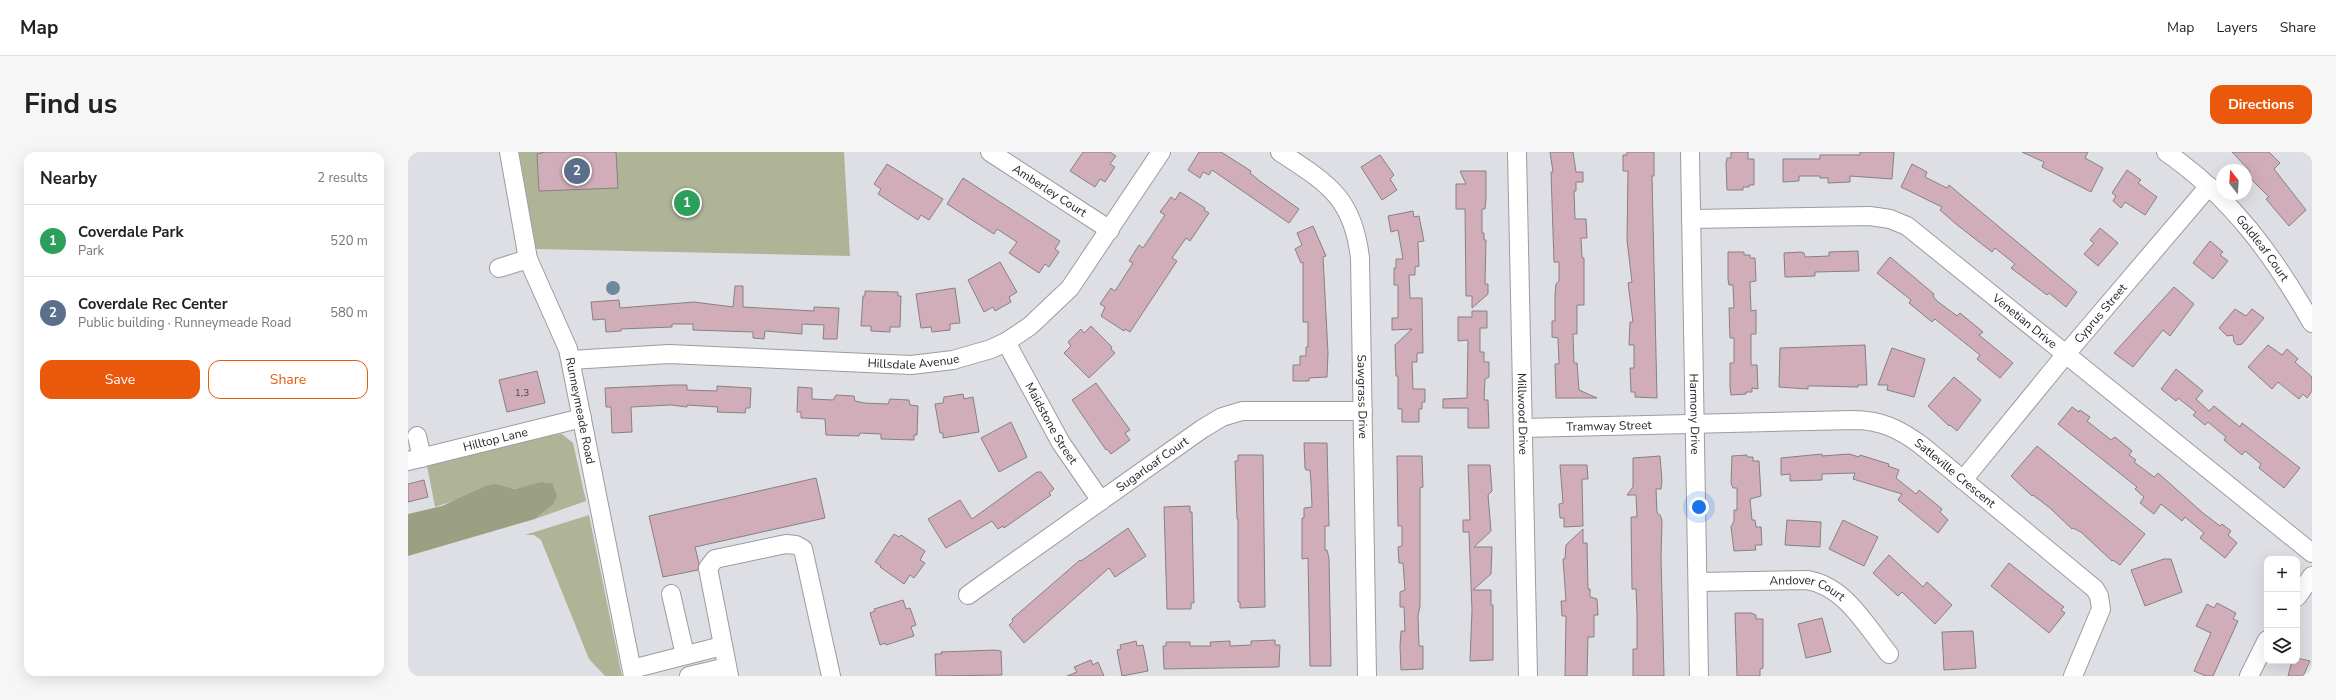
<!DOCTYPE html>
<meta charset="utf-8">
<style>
body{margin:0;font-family:"Nunito Sans",sans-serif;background:#f6f6f6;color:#222}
.controls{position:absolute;right:12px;bottom:12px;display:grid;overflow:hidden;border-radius:8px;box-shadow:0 4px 16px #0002}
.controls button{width:36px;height:36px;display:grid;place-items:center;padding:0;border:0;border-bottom:1px solid #e0e0e0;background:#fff;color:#222;font:20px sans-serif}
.compass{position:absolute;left:1808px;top:12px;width:36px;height:36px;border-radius:50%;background:#fff;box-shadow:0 4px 16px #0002;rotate:343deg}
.you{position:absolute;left:1291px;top:355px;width:14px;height:14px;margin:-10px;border:3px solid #fff;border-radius:50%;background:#1a73e8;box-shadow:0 0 0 6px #1a73e833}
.badge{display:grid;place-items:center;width:26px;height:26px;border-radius:50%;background:#ea580c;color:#fff;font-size:13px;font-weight:700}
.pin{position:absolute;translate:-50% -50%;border:2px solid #fff;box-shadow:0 1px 4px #0006}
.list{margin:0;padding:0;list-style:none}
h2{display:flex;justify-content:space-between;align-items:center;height:52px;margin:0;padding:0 16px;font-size:17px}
h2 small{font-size:13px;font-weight:400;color:#767676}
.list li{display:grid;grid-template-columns:26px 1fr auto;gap:12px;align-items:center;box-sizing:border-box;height:72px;padding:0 16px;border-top:1px solid #e0e0e0}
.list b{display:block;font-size:15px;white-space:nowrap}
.list p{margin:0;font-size:13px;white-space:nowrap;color:#767676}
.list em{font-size:13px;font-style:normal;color:#767676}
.actions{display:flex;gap:8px;padding:12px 16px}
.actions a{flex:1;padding:9px 0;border:1px solid #ea580c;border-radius:12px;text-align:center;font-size:14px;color:#ea580c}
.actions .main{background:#ea580c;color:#fff}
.icon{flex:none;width:22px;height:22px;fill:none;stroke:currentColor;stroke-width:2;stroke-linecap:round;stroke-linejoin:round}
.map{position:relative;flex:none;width:1904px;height:524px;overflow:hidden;border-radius:12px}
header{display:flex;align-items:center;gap:24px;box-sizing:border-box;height:56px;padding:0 20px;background:#fff;border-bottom:1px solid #e0e0e0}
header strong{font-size:19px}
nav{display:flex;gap:22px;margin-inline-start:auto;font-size:14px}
.intro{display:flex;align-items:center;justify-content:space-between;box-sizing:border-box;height:96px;padding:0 24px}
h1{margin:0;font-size:28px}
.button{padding:10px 18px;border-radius:12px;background:#ea580c;color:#fff;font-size:14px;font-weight:700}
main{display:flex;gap:24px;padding:0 24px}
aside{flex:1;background:#fff;border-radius:12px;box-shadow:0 4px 16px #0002}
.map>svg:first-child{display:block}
.green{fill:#afb497}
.forest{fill:#9ca082}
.water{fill:#6e8a9d}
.building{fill:#d0adb8;stroke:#868182}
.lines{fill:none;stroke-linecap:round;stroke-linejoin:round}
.minor-casing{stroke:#9b9ca1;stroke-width:20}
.minor{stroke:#fff;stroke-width:18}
.labels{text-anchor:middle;stroke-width:3.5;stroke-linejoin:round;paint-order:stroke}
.number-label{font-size:10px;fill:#4f474b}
.street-label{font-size:12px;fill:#242527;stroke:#ebedf2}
</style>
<header>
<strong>Map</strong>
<nav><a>Map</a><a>Layers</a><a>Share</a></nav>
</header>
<div class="intro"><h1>Find us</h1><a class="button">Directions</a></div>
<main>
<aside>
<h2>Nearby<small>2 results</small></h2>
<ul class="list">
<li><span class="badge" style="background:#2e9e5b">1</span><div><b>Coverdale Park</b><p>Park</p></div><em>520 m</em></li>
<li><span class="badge" style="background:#5c6f8a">2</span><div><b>Coverdale Rec Center</b><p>Public building · Runneymeade Road</p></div><em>580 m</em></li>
</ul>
<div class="actions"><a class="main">Save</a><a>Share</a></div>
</aside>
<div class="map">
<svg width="1904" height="524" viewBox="0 0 1904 524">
<rect width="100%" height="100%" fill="#dedfe5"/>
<path class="green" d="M111 0H436L442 104 128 97Z
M154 282 165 291 178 349 127 367 145 353 139 330 107 337 93 334H77L51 347 27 355 19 314 142 283Z
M181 363 214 524H197L181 507 133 388 126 383H117Z"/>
<path class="forest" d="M133 330 144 331 149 344 145 353 127 367 0 404V362L34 354 77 334 88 332 107 337Z"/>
<path class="water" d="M198 136a7 7 0 1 1 14 0a7 7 0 1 1-14 0Z"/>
<path class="building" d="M137 0H208L210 36 131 39 129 2Z
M675 0H702L708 4 702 12 707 15 697 30 692 27 687 35 662 19Z
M791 0H813L843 19 842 21 853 30 891 57 881 71 804 18 801 23 795 20 792 26 780 18Z
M1142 0H1165L1168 20H1175V30H1168V39H1166L1167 67H1178L1179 86H1173L1174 106H1176V153H1169V182H1165L1166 211H1169L1171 238 1189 246H1148L1147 212H1151L1150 186 1144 185V169H1147V144L1148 132 1151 129V110H1146L1143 20H1145Z
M1219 0H1246V24H1244L1249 246 1227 245V240H1223L1222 216H1226V193H1221L1222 170H1225L1220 131 1224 130 1219 88 1220 19H1215V3H1219Z
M1323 0H1340V7H1346V33H1341V35H1335V38H1319L1318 11 1319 6H1323Z
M1452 0H1486L1484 27 1442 24V30L1420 31V26H1412V24H1391V29L1375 30V7H1412V3H1452Z
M1614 0H1680L1677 6 1695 16 1683 40 1634 15 1636 10Z
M1824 0H1861L1872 11 1866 17 1898 58 1881 74 1858 47 1861 45 1839 23 1842 19Z
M972 3 986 23 982 27 989 38 974 48 953 15Z
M479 12 535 47 521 68 513 63 510 68 470 42 473 37 466 32Z
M1504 12 1519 20 1517 25 1539 36 1541 33 1669 140 1658 155 1641 141 1639 143 1603 116 1607 112 1587 96 1584 100 1548 72 1532 58 1534 55 1493 35Z
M1719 18 1733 28 1730 31 1749 45 1737 63 1717 50 1713 56 1705 49 1708 44 1704 41Z
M1052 19H1078V47L1077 57H1074V81H1076V88H1078L1077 132H1080V142L1064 156V144H1058L1057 57H1048V32H1058Z
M555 26 652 89 647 97 651 100 641 115 637 112 631 121 601 101 609 90 589 77 586 82 539 52Z
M772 40 797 56 796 58 801 61 782 89 778 86 764 106 769 109 722 180 717 177 716 179 693 164 697 155 692 152 703 136 707 139 725 111 721 109 731 93 735 96 757 63 752 60 763 45 767 48Z
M1005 59 1006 65 1011 64 1016 89 1010 90 1011 114 1007 115V123H1001L1002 146H1014L1015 201H1009V210H1004L1005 237H1017V250H1014V257H1011V270H994V257H990V224H988L987 193 1004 177 984 178V166H990V133H986V116H988V107H995L990 78 983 80 980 64Z
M905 74 918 104 915 105 920 201 919 225 901 226V229H885V213H892V204H898V195H900V170H895V110L893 111 887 97 894 93 889 81Z
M1692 76 1710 91 1690 114 1676 102 1686 91 1682 88Z
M1802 89 1815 100 1812 103 1820 109 1805 127 1785 111Z
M1450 99 1451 119 1407 120V124L1377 125 1376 101 1393 100 1396 101 1397 105 1421 104V100Z
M1320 100H1336V103H1342V106H1347L1348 129 1342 130 1343 159 1348 158V182H1343V213H1349L1350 237 1344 236V240H1338V242L1323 243 1322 235V211H1326V186H1322L1321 156H1326L1325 133H1321L1320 127Z
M1482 105 1526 142 1525 144 1529 149 1549 164 1552 161 1575 180 1571 183 1605 211 1592 226 1569 207 1572 203 1527 167 1524 170 1501 151 1503 148 1469 121Z
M592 110 609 140 601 145 603 150 587 159 585 155 576 160 560 128Z
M327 134H335V155L406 159V155L431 156 429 187H415L416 173 394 172V182L357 179 356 187 345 186V180L285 178V172H264V175L213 177V179L198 180 197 167 185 168 183 150 211 148 212 156 286 150 325 155Z
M1766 135 1786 152 1762 184 1755 178 1725 215 1706 201Z
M547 136 552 171 542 172V178L524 180 523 175 513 176 508 142Z
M457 139 490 140V144H493L492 175H482V180L463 179V174H453L455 144H457Z
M1827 157 1838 164 1844 157 1856 166 1834 192 1829 193 1826 190 1825 183 1819 184 1811 176Z
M1064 159H1079V176H1072V200H1076V210H1081V225L1077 227 1076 248H1080L1081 276H1060V256H1035V247L1059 246 1060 188 1050 189V165H1064Z
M683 174 704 195 703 197 707 201 681 226 656 201 663 194 660 190 673 177 676 181Z
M1457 193 1459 233H1450V235L1410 234H1400V237L1371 235 1372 196Z
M1860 193 1874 203 1879 197 1890 207 1887 210 1904 225V239L1899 246 1895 242 1891 247 1870 230 1864 237 1840 215Z
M1484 196 1517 207 1506 245 1479 238 1480 233H1470Z
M1768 217 1795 239 1788 247 1801 259 1806 254 1832 275 1834 271 1892 316 1876 336 1851 316 1853 312 1837 299 1834 303 1816 288 1818 285 1800 270 1797 273 1785 263 1788 260 1770 246 1768 249 1753 237Z
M129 219 137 251 99 260 91 228Z
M1546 225 1573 248 1549 279 1542 273 1541 274 1520 254Z
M688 231 722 278 717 281 722 288 703 302 699 297 698 298 664 248Z
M264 233H279V238L309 239V234L343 236 342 256H338L337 261 309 260 310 255 279 253V255L263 253 223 255 224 280 204 281 203 255H198L197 236Z
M390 235 404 236V247L425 248 428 243 446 244 447 249 456 251 480 252 482 247 501 248 502 253 510 254 509 283H506V288L473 287V282L452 281 451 284 418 283 417 267 393 266V260H389Z
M555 242 556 247 565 245 571 280 535 286V281H532L527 252 535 251 536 245Z
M1664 255 1671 260 1672 258 1682 265 1679 269 1703 288 1707 285 1724 299 1721 303 1728 308 1726 310 1746 325 1750 321 1795 361 1812 374 1814 372 1823 379 1820 383 1829 391 1817 406 1792 386 1796 381 1777 365 1774 369 1753 352 1746 362 1732 351 1736 345 1727 337 1729 335 1650 272Z
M603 270 619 305 591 320 573 286Z
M896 291H919L921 374H917V398H919L921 406 923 514H902L900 406 894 407V366H896V356L904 355 903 331 902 318H898L897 316Z
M1629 294 1737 382 1712 413 1705 408 1704 409 1673 380 1665 376 1664 377 1642 356 1625 343 1624 344 1603 324Z
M1414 302V304L1441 302 1451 305 1452 303 1481 312 1480 314 1491 318 1488 326 1508 342 1511 338 1534 357 1532 360 1540 368 1530 381 1490 348 1494 342 1445 327 1447 321 1414 322V328L1382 329V322L1373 323V306Z
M830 303H855L857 455 832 456V450H830V367H829L827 309H830Z
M1339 303V305H1345V309H1351L1353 344 1342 347 1344 368H1347L1348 375H1353L1354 393H1347L1348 398 1326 399 1323 375 1326 369V358H1329V336H1325L1323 331 1324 304Z
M989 304H1014L1015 335 1012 336V454L1010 464 1011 494H1015V517L993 518 992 494 993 479H997L996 455H992V440L997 438 995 411H991L990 395 994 394V374H990Z
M1252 304 1254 329 1253 337H1248L1249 361 1252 363 1254 368 1253 405 1256 524H1225V497H1229V462L1228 437H1224L1223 365H1229L1228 343H1219L1225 335V306Z
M1060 313H1082L1084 339 1080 343 1083 379 1066 395H1084L1083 422 1065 438H1083V453H1085V508L1062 509 1064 458 1061 380H1055V368H1062Z
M1152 313H1179L1180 327H1174L1175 374 1156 375V366H1152L1151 352 1155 351Z
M629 320H633L646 337 641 341 643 343 596 376 595 374 590 377 584 369 538 396 520 367 552 348 564 367Z
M408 326 417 366 287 395 291 411 290 418 255 425 241 364Z
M16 328 20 345 0 350V332Z
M782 354V360H784L786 451H783V457H759L756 355Z
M1379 368 1413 370 1412 395 1377 393Z
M1435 368 1470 385 1456 414 1421 397Z
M720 376 738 404 707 425 701 416 616 491 601 473 605 469 604 467 672 408 673 409Z
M1175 377V391H1179L1180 437H1182V445L1189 447 1190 463H1186V485H1180L1179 524H1157L1158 464H1154L1153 449H1158L1155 407H1157L1158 393Z
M486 382 491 385 493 383 517 399 512 408 517 411 506 426 502 423 496 432 472 415 473 414 467 410Z
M1481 403 1515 435 1519 430 1544 453 1527 472 1494 440 1490 444 1465 421Z
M1756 407H1763L1774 440 1737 454 1723 418Z
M1601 411 1656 455 1653 458 1657 461 1641 481 1583 434Z
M495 448 498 457 502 456 508 473 503 475 506 484 478 493 477 491 472 493 462 461 467 459 466 457Z
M1809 451 1828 461 1825 467 1830 469 1805 524H1798L1786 519 1803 481 1788 474 1799 452 1806 456Z
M1327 461H1343L1348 463V467H1355V516L1352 517V524H1329Z
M1414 466 1423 500 1398 506 1390 472Z
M1565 479 1568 516 1536 518 1534 480Z
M867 488V493H872L871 515 756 517 755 494H758V490H782V494H803L802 490 822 489V494L843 493V489Z
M728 489 729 494 735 493 740 519 714 524 709 498 713 497 712 493Z
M587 498 593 499 594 523 528 524 527 502H534L533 500Z
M1889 506 1902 509 1895 524H1880L1884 509H1889Z
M683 508 685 513 690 510 696 524H659L669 520 666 515Z"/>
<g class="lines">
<defs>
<g id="minor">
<path id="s1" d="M101 0 120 107 160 197 225 524"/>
<path id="s2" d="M582 0 702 78"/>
<path id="s3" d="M872 0C919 31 945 45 952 106L959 524"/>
<path id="s4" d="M1109 0 1120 524"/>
<path id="s5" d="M1282 0 1291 524"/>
<path id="s6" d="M1758 0C1823 45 1865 103 1904 171"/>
<path id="s7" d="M1283 67 1462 64 1482 67 1499 74 1904 401"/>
<path d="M91 116 120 107"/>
<path id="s8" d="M598 190 653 291 693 349"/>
<path id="s9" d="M163 208 261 202 503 213 545 208 583 197 598 190 622 174 662 136 753 0"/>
<path id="s10" d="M1116 276 1445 268C1473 268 1491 277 1513 293L1687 437 1691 444 1693 457 1665 524"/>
<path d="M9 284 14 306"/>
<path id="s11" d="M0 309 174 266"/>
<path id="s12" d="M1555 328 1658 202 1801 34"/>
<path id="s13" d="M1290 430 1399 428C1437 434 1458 474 1481 502"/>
<path d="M263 442 277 503"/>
<path id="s14" d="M560 443 794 277 814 265 834 259H955"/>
<path d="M1889 445 1904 424"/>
<path d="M224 517 314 494"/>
<path d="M281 524 319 515"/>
<path d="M321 524 300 416 307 407 378 392 388 393 395 397 423 524"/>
<path d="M1841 524 1859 488"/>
</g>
</defs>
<use href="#minor" class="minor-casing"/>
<use href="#minor" class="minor"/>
</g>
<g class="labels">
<g class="number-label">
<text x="114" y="244">1,3</text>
</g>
<g class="street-label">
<text dy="4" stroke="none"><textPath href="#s2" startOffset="71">Amberley Court</textPath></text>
<text dy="4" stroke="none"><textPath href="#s6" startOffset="137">Goldleaf Court</textPath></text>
<text dy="4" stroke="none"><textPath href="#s12" startOffset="216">Cyprus Street</textPath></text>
<text dy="4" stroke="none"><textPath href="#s7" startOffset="369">Venetian Drive</textPath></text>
<text dy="4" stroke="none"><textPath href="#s9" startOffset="343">Hillsdale Avenue</textPath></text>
<text dy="4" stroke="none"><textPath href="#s3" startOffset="278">Sawgrass Drive</textPath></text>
<text dy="4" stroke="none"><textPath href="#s1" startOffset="270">Runneymeade Road</textPath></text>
<text dy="4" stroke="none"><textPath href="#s4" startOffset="262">Millwood Drive</textPath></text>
<text dy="4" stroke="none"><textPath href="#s5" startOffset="262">Harmony Drive</textPath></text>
<text dy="4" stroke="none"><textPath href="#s8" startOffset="93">Maidstone Street</textPath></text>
<text dy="4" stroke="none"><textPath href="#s10" startOffset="85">Tramway Street</textPath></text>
<text dy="4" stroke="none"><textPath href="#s11" startOffset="90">Hilltop Lane</textPath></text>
<text dy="4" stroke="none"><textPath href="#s14" startOffset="226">Sugarloaf Court</textPath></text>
<text dy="4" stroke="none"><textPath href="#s10" startOffset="447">Satleville Crescent</textPath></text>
<text dy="4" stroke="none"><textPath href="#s13" startOffset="111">Andover Court</textPath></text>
</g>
</g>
</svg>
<div class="controls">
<button>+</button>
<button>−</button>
<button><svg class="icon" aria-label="layers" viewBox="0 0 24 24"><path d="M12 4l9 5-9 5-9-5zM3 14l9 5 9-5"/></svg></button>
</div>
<svg class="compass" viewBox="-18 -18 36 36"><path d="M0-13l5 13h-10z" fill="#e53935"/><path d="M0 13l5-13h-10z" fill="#767676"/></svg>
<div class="you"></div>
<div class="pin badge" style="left:279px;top:51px;background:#2e9e5b">1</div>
<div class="pin badge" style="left:169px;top:19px;background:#5c6f8a">2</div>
</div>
</main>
